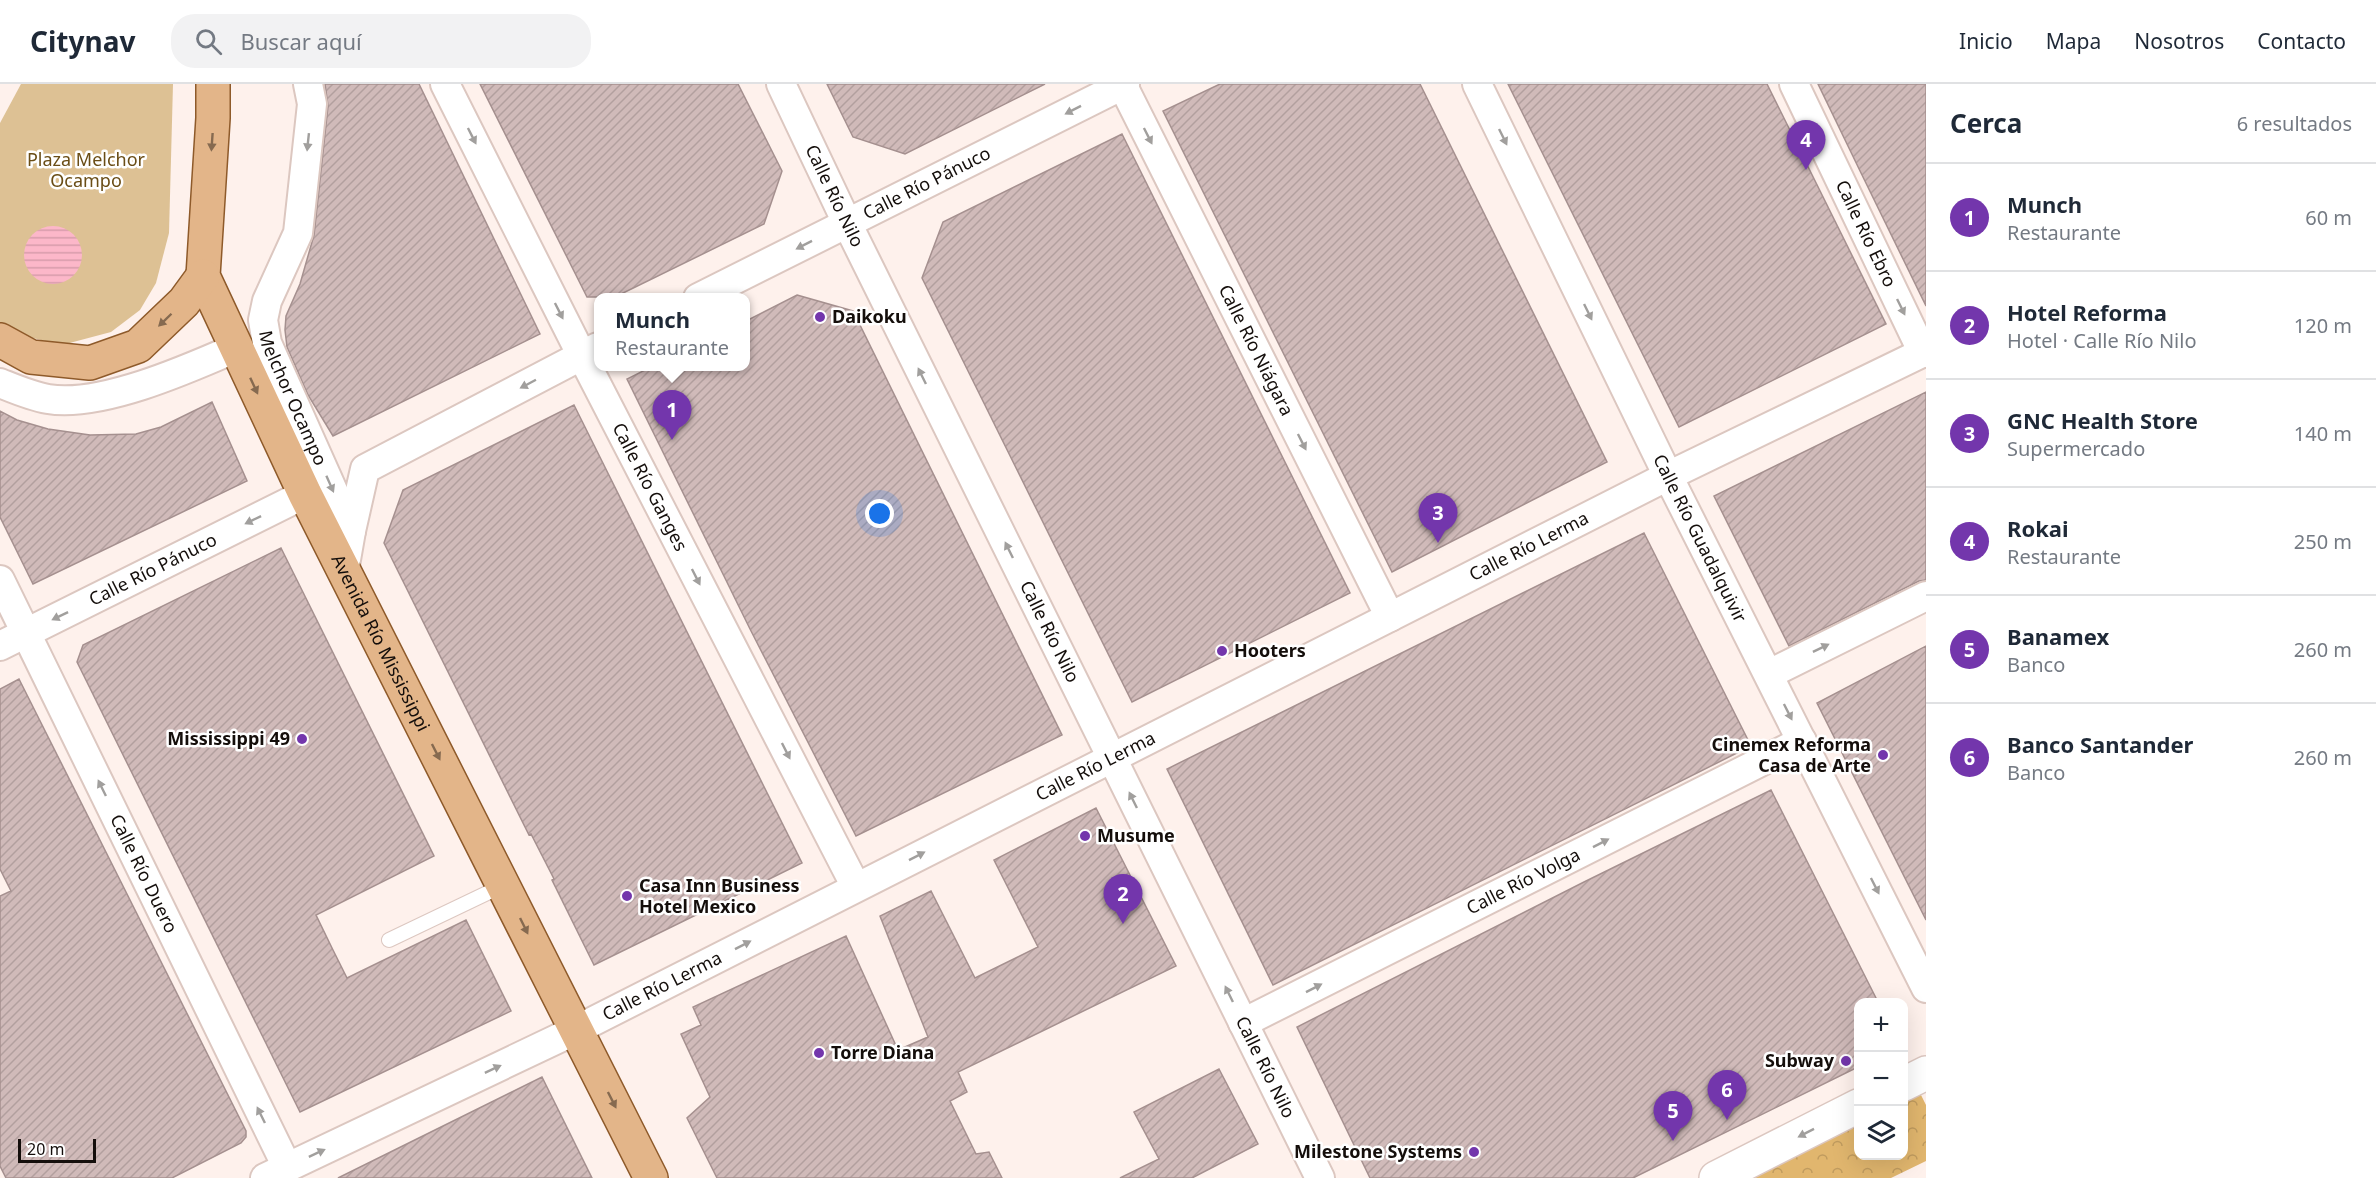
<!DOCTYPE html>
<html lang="es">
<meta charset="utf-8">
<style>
body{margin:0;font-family:"Noto Sans",sans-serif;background:#f2f2f3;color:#1f2937}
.controls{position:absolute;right:18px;bottom:18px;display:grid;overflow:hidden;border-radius:12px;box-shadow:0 6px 24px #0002}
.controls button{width:54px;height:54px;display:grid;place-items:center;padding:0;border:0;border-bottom:2px solid #e0e1e3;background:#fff;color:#1f2937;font:30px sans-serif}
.scale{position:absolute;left:18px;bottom:15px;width:78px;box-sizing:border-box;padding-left:6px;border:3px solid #140e0b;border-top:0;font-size:16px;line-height:21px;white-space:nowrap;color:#140e0b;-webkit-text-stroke:4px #fff;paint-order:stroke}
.you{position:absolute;left:880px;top:430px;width:21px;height:21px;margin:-15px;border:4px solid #fff;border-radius:50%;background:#1a73e8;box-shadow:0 0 0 9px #1a73e833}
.badge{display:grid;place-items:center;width:39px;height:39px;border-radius:50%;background:#7336ac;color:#fff;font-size:20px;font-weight:700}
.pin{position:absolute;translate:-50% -50px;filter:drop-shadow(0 2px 3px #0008)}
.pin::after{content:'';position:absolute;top:32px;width:21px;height:18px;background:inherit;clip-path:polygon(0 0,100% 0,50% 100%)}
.popup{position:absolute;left:594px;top:209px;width:156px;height:78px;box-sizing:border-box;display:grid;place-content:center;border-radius:12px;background:#fff;filter:drop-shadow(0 2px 4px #0005);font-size:20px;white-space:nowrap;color:#747a83}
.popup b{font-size:22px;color:#1f2937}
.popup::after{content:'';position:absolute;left:50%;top:100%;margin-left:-12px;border:12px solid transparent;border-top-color:#fff}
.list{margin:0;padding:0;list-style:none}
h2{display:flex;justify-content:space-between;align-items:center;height:78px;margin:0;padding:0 24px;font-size:26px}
h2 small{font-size:20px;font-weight:400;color:#747a83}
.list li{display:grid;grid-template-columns:39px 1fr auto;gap:18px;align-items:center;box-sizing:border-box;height:108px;padding:0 24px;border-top:2px solid #e0e1e3}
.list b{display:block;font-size:22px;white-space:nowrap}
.list p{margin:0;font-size:20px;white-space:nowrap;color:#747a83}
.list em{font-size:20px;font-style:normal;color:#747a83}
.icon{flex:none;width:33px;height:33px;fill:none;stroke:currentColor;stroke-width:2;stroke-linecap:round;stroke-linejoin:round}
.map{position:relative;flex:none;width:1926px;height:1094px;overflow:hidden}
header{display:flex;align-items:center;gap:36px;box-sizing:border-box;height:84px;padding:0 30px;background:#fff;border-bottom:2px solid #e0e1e3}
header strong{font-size:28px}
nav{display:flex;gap:33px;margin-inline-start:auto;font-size:21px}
.search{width:420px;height:54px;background:#f2f2f3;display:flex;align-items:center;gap:15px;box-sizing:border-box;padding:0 21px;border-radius:24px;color:#747a83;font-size:22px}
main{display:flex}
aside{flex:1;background:#fff}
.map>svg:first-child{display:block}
.forest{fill:url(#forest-crowns)}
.park{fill:#ddc194}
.water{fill:url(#water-rules)}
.building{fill:url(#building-hatch);stroke:#a5908f;stroke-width:1.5}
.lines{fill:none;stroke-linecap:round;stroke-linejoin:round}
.service-casing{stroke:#dcc7c0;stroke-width:16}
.minor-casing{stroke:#dcc7c0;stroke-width:32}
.tertiary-casing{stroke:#dcc7c0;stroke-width:36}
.primary-casing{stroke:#8e5a2a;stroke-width:36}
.service{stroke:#fff;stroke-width:14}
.minor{stroke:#fff;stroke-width:28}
.tertiary{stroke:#fff;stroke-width:33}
.primary{stroke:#e3b589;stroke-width:33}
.oneway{fill:#a19f9d}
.oneway2{fill:#866a50}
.poi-dot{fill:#7336ac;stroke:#fff;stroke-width:2}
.labels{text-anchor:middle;stroke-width:5;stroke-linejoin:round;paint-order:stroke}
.park-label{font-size:18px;fill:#6a4d16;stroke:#fff}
.street-label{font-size:18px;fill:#140e0b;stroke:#fff}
.poi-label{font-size:18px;font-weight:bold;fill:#140e0b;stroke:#fff;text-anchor:start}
</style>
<header>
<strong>Citynav</strong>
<div class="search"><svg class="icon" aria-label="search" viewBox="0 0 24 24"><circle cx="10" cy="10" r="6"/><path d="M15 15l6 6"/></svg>Buscar aquí</div>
<nav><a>Inicio</a><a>Mapa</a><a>Nosotros</a><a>Contacto</a></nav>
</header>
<main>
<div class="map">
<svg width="1926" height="1094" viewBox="0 0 1926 1094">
<defs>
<pattern id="forest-crowns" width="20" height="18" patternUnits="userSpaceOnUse" patternTransform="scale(1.5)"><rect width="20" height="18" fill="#e1b66e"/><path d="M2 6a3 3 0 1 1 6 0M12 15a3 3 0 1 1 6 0" fill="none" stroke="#c09b5e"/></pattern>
<pattern id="water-rules" width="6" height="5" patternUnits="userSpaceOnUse" patternTransform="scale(1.5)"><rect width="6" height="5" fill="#fcb7c9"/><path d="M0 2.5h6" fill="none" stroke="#d79cab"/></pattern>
<pattern id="building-hatch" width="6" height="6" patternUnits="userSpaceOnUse" patternTransform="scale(1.5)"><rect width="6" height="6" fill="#d0bab9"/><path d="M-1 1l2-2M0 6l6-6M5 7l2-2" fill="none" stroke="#b29f9e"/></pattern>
</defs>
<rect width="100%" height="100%" fill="#fef1ec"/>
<path class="forest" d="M1919 1007 1926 1021V1077L1891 1094H1745L1858 1037V1072H1904V1015Z"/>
<path class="park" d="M21 0H173L169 149 156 199 140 226 111 248 62 261 16 250 0 238V39Z"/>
<path class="water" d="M24 171a29 29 0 1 1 58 0a29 29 0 1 1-58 0Z"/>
<path class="building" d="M325 0H419L540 250 333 352 308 311 287 263 285 246 286 232 300 200 314 151 328 22Z
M480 0H738L782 87 764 140 615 213H587Z
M827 0H1045L905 70 853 53Z
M1220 0H1420L1607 378 1392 488 1163 27Z
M1508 0H1767L1886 240 1679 343Z
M1818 0H1926V222L1862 91Z
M1122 50 1350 509 1132 618 922 194 943 138Z
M797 211 853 227 1062 651 856 752 750 545 627 295 653 282H746V237Z
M1926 308V496L1919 497 1789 562 1714 412Z
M212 318 247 397 33 500 0 433V327L17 336 48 345 90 351 136 350 161 343Z
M574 321 802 779 594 881 552 796 554 795 531 750 529 751 384 459 403 406Z
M1644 449 1751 662 1273 901 1167 685Z
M281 464 434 772 316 831 333 866 347 894 466 836 511 927 300 1028 77 578 83 561Z
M1926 562V836L1817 619Z
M19 595 246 1047V1053L241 1059 172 1094H6L0 1082V812L11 807 0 785V605Z
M1771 706 1878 918H1858V983L1633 1094H1370L1297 943 1584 798Z
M1096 724 1176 882 958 988 967 1008 950 1017 976 1070 989 1068 1002 1094H717L687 1034 710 1013 681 950 701 941 693 923 846 852 898 966 928 953 880 832 931 807 975 894 1038 863 994 776Z
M1219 985 1258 1060 1192 1094H1120L1159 1075 1134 1028Z
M542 993 592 1094H338L439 1044Z"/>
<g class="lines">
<defs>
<path id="service" d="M389 856 504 801"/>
<g id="minor">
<path id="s1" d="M308 0 312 20 298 149 267 217 263 236 267 259 351 447 344 487"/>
<path id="s2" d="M445 0 582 272 856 803"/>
<path id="s3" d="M781 0 847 139 1320 1094"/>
<path id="s4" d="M1122 0 1390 533"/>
<path id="s5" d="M1477 0 1668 392 1926 904"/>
<path id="s6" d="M1794 0 1923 269"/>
<path id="s7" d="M698 214 1125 0"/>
<path d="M0 299C15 305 31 312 48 315 100 324 188 285 236 264"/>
<path d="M351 447 365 385 598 263"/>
<path id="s8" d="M0 496 287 1083"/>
<path id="s9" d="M0 562 305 410"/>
<path d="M1769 590 1926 512"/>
<path id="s10" d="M1243 939 1802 657"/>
<path id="s11" d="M265 1094 576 946 1668 392 1926 267"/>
</g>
<path id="tertiary" d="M1904 1000 1926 989
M1716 1094 1858 1022"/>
<g id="primary">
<path id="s12" d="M213 0V34L203 192 305 410 651 1094"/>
<path d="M0 256 31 273 90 279 138 262 184 218 203 192"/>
</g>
</defs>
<use href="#service" class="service-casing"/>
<use href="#minor" class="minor-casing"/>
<use href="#tertiary" class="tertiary-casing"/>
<use href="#primary" class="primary-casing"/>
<use href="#service" class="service"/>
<use href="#minor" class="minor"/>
<use href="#tertiary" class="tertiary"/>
<use href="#primary" class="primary"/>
</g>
<defs><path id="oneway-solid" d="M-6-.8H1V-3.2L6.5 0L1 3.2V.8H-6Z" transform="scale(1.5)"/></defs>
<g class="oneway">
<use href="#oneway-solid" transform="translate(1073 26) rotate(153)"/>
<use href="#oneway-solid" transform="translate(472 52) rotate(63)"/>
<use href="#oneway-solid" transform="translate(1148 52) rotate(63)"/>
<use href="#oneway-solid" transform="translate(1503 53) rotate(64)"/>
<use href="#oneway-solid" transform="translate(308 58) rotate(96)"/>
<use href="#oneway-solid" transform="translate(804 161) rotate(153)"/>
<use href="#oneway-solid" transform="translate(1901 223) rotate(64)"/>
<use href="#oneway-solid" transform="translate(559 227) rotate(63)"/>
<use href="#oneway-solid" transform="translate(1588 228) rotate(64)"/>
<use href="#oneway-solid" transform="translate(922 292) rotate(-116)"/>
<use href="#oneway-solid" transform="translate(528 300) rotate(152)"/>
<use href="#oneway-solid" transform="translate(1302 358) rotate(63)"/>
<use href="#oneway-solid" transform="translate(330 400) rotate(66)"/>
<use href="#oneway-solid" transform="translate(253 436) rotate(154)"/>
<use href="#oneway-solid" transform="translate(1009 466) rotate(-116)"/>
<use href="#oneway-solid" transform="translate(696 493) rotate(63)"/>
<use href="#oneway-solid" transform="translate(60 532) rotate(154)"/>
<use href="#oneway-solid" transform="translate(1821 564) rotate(-26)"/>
<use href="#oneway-solid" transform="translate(1788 628) rotate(63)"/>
<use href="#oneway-solid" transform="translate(786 667) rotate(63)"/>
<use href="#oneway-solid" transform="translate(102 704) rotate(-116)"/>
<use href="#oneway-solid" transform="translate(1133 716) rotate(-116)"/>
<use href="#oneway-solid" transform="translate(1601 759) rotate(-27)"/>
<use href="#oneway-solid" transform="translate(917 772) rotate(-27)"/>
<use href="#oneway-solid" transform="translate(1875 802) rotate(63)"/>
<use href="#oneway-solid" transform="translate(743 861) rotate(-27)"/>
<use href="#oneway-solid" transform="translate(1314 904) rotate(-27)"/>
<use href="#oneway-solid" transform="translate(1229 910) rotate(-116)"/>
<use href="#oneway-solid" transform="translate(493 985) rotate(-25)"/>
<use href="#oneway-solid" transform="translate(261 1031) rotate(-116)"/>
<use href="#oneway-solid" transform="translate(1806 1049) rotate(153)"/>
<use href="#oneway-solid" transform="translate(317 1069) rotate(-25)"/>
</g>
<g class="oneway2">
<use href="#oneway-solid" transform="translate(212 58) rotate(94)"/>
<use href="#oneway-solid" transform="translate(165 236) rotate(136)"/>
<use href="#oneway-solid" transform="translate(254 302) rotate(65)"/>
<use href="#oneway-solid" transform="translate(436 668) rotate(63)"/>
<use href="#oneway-solid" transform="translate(524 842) rotate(64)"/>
<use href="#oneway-solid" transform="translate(612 1016) rotate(63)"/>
</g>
<g class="poi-dot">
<circle cx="820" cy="233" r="6"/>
<circle cx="1222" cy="567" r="6"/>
<circle cx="302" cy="655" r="6"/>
<circle cx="1883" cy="671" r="6"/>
<circle cx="1085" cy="752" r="6"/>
<circle cx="627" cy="812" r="6"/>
<circle cx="819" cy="969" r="6"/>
<circle cx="1846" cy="977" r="6"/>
<circle cx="1474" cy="1068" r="6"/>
</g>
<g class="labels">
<g class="park-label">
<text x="86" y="82">Plaza Melchor<tspan x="86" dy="21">Ocampo</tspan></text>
</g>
<g class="street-label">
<text dy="6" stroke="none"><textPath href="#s7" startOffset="256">Calle Río Pánuco</textPath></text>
<text dy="6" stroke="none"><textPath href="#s3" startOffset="124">Calle Río Nilo</textPath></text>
<text dy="6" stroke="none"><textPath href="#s6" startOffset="166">Calle Río Ebro</textPath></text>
<text dy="6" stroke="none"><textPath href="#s4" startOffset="298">Calle Río Niágara</textPath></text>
<text dy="6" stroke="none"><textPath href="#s1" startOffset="328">Melchor Ocampo</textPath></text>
<text dy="6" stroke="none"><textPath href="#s2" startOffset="452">Calle Río Ganges</textPath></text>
<text dy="6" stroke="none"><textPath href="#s5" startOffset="506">Calle Río Guadalquivir</textPath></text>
<text dy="6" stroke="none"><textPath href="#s11" startOffset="1413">Calle Río Lerma</textPath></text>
<text dy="6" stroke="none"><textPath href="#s9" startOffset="171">Calle Río Pánuco</textPath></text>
<text dy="6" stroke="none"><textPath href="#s3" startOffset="610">Calle Río Nilo</textPath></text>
<text dy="6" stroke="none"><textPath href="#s12" startOffset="600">Avenida Río Mississippi</textPath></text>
<text dy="6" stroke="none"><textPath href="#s11" startOffset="927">Calle Río Lerma</textPath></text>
<text dy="6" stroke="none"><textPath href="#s8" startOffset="327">Calle Río Duero</textPath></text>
<text dy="6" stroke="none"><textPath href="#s10" startOffset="314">Calle Río Volga</textPath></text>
<text dy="6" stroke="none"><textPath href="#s11" startOffset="441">Calle Río Lerma</textPath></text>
<text dy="6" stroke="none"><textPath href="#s3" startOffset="1096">Calle Río Nilo</textPath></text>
</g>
<g class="poi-label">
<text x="832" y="239">Daikoku</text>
<text x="1234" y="573">Hooters</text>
<text x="290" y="661" text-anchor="end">Mississippi 49</text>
<text x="1871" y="667" text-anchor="end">Cinemex Reforma<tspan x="1871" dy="21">Casa de Arte</tspan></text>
<text x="1097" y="758">Musume</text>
<text x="639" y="808">Casa Inn Business<tspan x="639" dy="21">Hotel Mexico</tspan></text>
<text x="831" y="975">Torre Diana</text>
<text x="1834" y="983" text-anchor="end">Subway</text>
<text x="1462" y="1074" text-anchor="end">Milestone Systems</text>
</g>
</g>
</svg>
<div class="controls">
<button>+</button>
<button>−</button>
<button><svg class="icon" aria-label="layers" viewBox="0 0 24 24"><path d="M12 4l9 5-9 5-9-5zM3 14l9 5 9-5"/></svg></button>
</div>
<div class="scale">20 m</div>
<div class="you"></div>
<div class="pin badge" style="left:672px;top:356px">1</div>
<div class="popup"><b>Munch</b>Restaurante</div>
<div class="pin badge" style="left:1123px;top:840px">2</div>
<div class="pin badge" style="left:1438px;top:459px">3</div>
<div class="pin badge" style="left:1806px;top:86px">4</div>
<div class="pin badge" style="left:1673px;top:1057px">5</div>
<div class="pin badge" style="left:1727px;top:1036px">6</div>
</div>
<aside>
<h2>Cerca<small>6 resultados</small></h2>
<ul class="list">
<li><span class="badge">1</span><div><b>Munch</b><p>Restaurante</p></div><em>60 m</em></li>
<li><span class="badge">2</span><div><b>Hotel Reforma</b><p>Hotel · Calle Río Nilo</p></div><em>120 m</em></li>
<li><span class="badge">3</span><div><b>GNC Health Store</b><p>Supermercado</p></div><em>140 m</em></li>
<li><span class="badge">4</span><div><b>Rokai</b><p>Restaurante</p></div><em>250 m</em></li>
<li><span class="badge">5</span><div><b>Banamex</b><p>Banco</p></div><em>260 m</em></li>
<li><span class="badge">6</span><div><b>Banco Santander</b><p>Banco</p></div><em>260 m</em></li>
</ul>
</aside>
</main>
